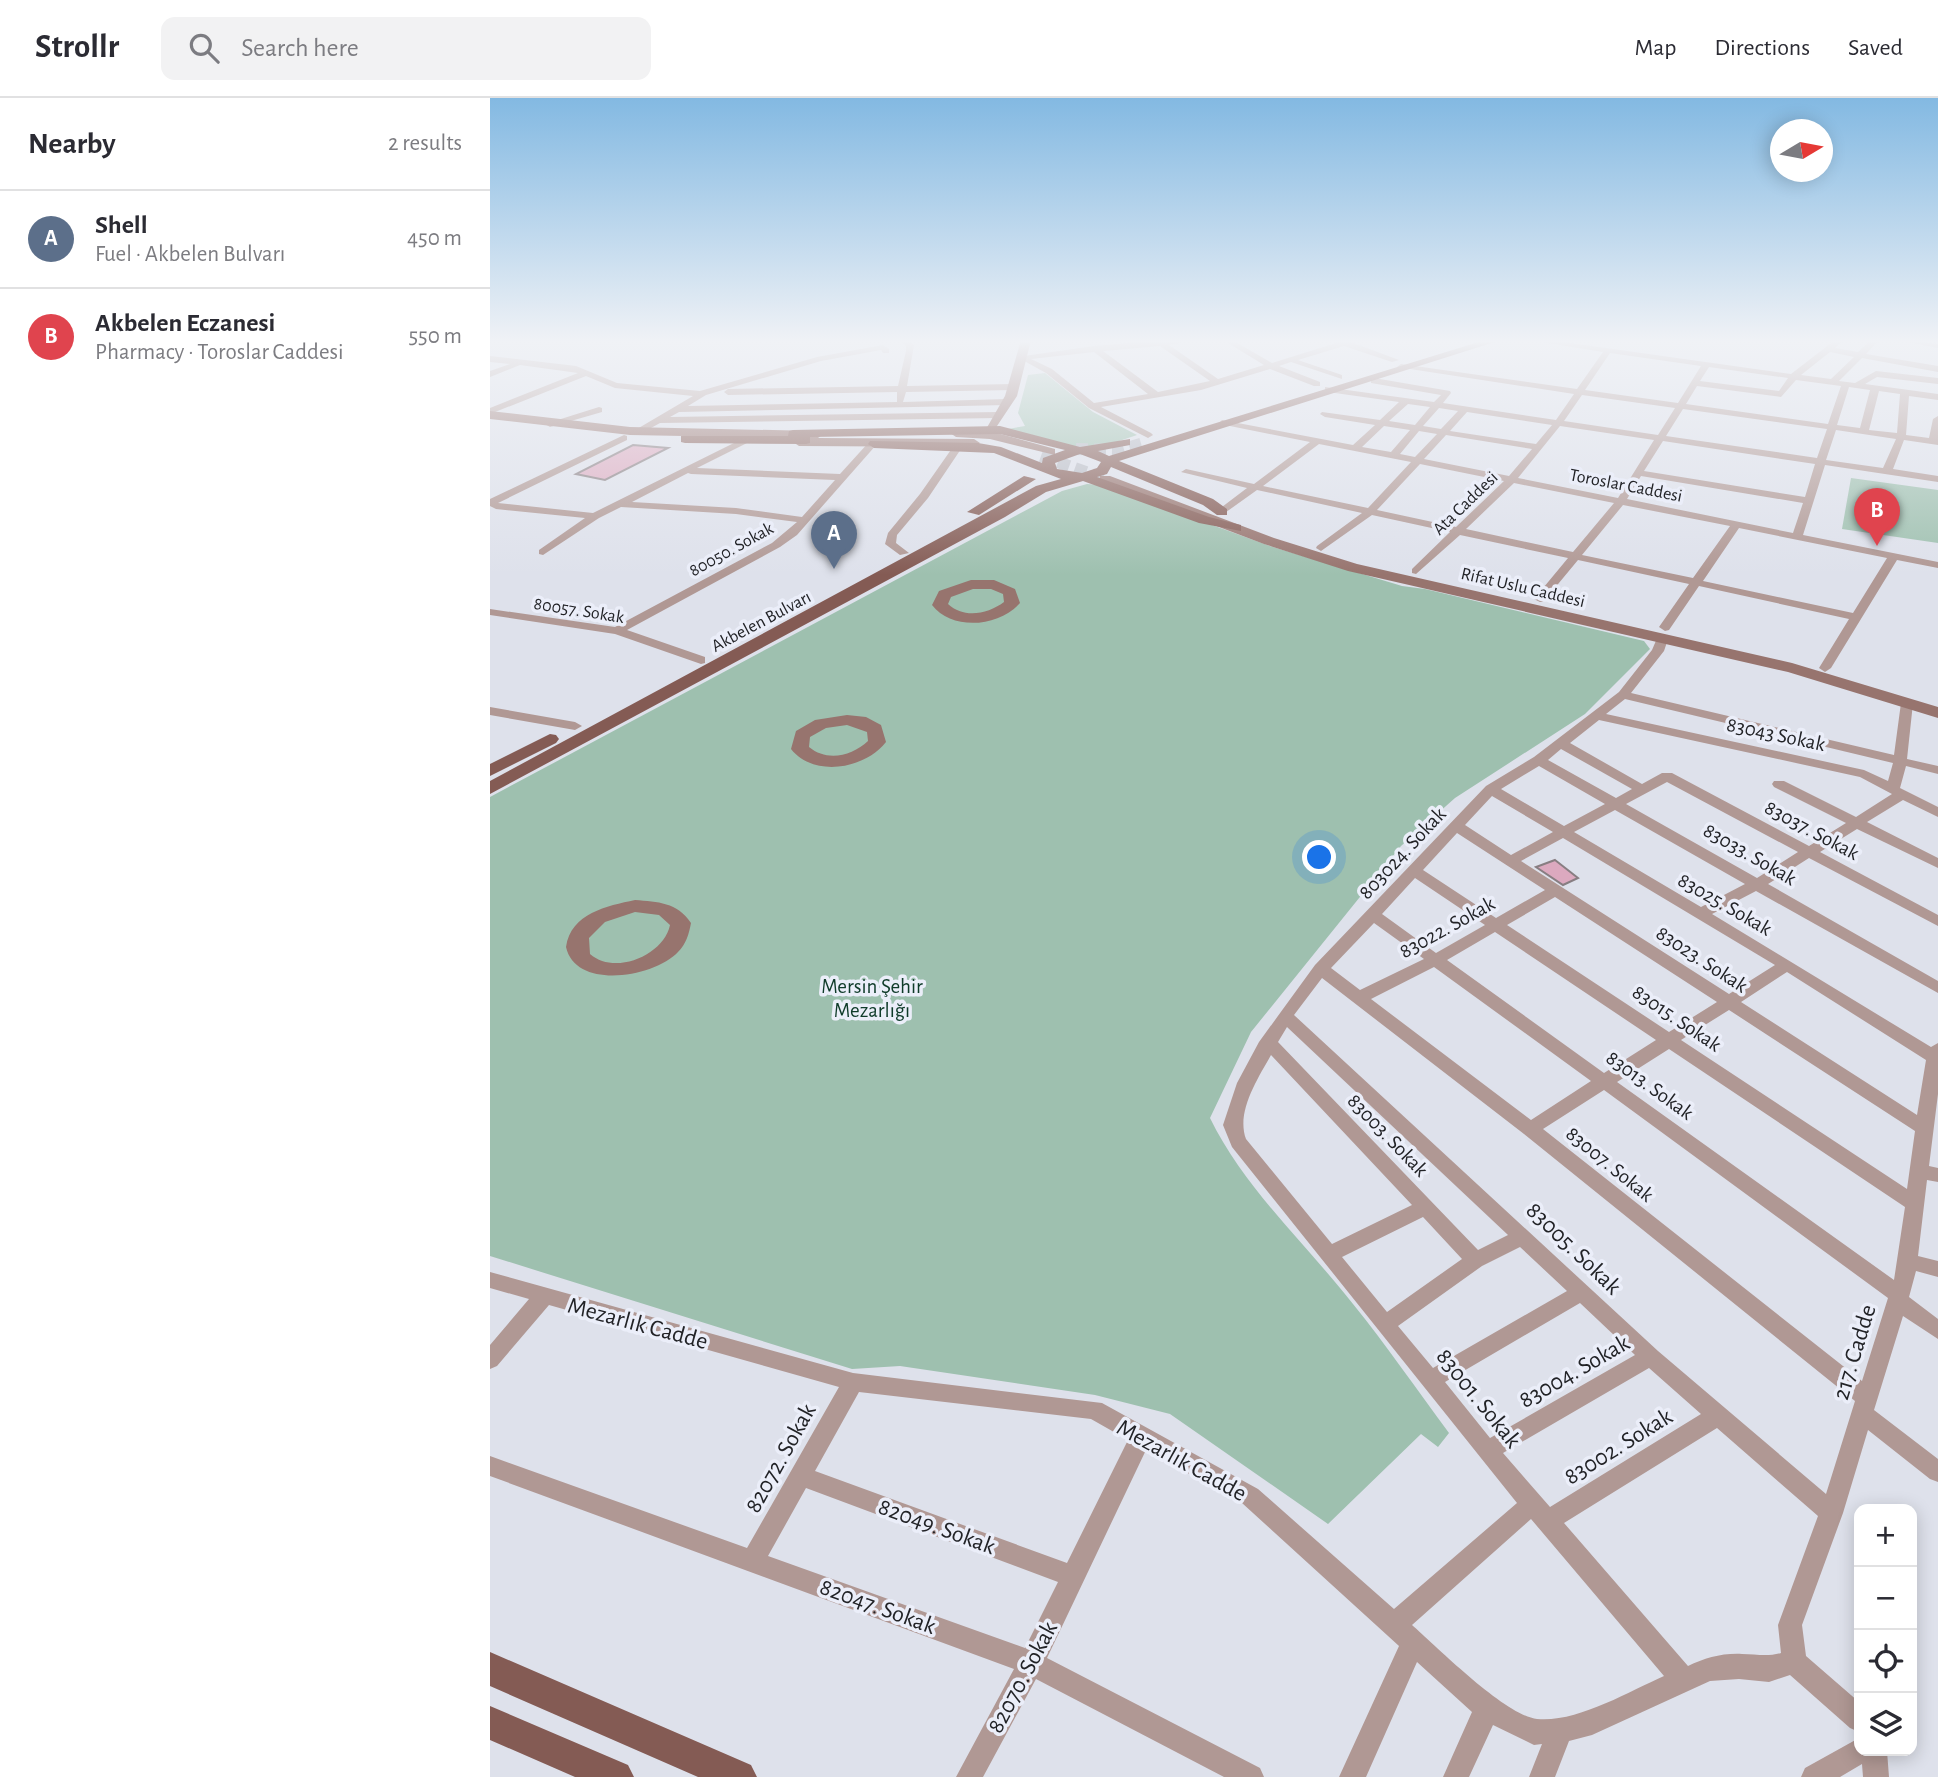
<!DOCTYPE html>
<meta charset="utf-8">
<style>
body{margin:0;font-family:"Alegreya Sans",sans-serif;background:#f2f2f3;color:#2b2b33}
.controls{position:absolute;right:21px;bottom:21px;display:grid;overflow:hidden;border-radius:14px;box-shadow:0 4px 18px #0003}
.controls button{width:63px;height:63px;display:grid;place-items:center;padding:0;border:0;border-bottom:2px solid #e1e1e2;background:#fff;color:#2b2b33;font:35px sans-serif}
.compass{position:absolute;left:1280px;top:21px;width:63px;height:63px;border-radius:50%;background:#fff;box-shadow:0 4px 18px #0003;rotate:80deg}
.you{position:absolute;left:830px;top:760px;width:24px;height:24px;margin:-18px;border:5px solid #fff;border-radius:50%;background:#1a73e8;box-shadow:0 0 0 10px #1a73e833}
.badge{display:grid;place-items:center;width:46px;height:46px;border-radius:50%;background:#db2777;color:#fff;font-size:23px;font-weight:700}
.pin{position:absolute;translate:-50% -58px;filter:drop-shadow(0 2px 4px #0008)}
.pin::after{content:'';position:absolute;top:37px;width:24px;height:21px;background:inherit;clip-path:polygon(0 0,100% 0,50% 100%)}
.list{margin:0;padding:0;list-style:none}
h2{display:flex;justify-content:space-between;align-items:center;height:91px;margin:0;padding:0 28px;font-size:30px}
h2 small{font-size:23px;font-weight:400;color:#7c7c81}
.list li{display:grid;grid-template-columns:46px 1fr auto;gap:21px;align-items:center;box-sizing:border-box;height:98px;padding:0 28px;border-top:2px solid #e1e1e2}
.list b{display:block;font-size:26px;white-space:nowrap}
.list p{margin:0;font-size:23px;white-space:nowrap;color:#7c7c81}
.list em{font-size:23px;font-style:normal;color:#7c7c81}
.icon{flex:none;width:38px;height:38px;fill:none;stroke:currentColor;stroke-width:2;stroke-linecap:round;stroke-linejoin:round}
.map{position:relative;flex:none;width:1448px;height:1679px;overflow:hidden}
header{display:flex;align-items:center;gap:42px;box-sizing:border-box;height:98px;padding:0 35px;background:#fff;border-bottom:2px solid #e1e1e2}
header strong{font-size:33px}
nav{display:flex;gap:38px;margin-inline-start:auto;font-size:24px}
.search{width:490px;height:63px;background:#f2f2f3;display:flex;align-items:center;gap:18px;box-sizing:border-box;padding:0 24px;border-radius:14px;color:#7c7c81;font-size:26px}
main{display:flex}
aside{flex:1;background:#fff}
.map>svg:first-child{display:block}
.green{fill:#9ec0af}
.building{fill:#dca9bf;stroke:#887e82;stroke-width:2}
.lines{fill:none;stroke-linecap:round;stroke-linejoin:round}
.secondary-tunnel{stroke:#b8bbc4;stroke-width:12;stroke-dasharray:12 6;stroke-linecap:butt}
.primary-tunnel{stroke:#b8bbc4;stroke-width:12;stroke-dasharray:12 6;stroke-linecap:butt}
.street{fill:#b09894;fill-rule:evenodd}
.secondary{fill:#97746e;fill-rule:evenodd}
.primary{fill:#845b54;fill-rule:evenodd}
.labels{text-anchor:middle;stroke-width:7;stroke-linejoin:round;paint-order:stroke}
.far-street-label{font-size:18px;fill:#222327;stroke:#ebeef9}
.street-label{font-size:21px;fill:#222327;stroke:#ebeef9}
.park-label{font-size:21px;fill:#0f3b29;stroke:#ebeef9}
.near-street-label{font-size:24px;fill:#222327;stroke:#ebeef9}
</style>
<header>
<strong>Strollr</strong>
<div class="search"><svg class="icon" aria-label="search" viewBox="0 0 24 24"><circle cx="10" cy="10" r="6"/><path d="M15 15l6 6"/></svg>Search here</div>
<nav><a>Map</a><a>Directions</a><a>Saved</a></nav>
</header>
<main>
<aside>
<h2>Nearby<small>2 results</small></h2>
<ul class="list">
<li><span class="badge" style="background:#5c6f8a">A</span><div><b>Shell</b><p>Fuel · Akbelen Bulvarı</p></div><em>450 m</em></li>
<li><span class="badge" style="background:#e0444e">B</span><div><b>Akbelen Eczanesi</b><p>Pharmacy · Toroslar Caddesi</p></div><em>550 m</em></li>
</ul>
</aside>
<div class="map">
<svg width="1448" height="1679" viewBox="0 0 1448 1679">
<rect width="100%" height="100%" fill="#dee1eb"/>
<path class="green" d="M555 275 603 314 647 337C588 358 574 352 515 336L512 332 535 328 528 315 538 277Z
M1361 380 1448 392V445L1352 431Z
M597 386 612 387 783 449 912 488 935 491 1154 543 1160 551 1095 616 965 700 911 748 761 934 720 1020C754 1090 816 1146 863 1206 897 1248 927 1292 959 1335L948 1349 931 1336 838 1426 680 1316 605 1297 410 1268 362 1271 0 1158V699L572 393Z"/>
<path class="building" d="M143 347 178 350 115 382 86 376Z
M1065 762 1088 780 1073 787 1046 769Z"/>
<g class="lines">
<path class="secondary-tunnel" d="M551 358 615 381"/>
<path class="primary-tunnel" d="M586 351 630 352 654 345"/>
<path class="street" d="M409 242H418L424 247 417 288 523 286 527 289 523 292 416 294 413 304 517 301 521 304 517 307 189 314 180 319 508 314 513 317 508 320 170 325 150 336 147 335V331L203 298 125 290 96 278 0 316V310L88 275 30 267 0 279V273L20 266 0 264V258L86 268 127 285 210 293 327 259 393 247 399 251V255H393L391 252 331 263 216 297 198 308 407 304V294L238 297 234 294 238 291 408 288 416 253V248Z
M669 242H704L679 247 728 281 774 267 733 242H742L782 265 846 245 844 242 858 243 909 262 902 264 854 248 808 262 852 277V281L801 264 789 268 830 284V288H824L780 271 711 292 611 309 661 335 663 337 658 340 599 310 556 275 527 259 604 248ZM670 248 720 283 668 294 613 253ZM604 254 658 296 604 305 562 271 541 261Z
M1039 242H1059L1301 276 1345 242H1354L1345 250 1368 254 1381 242H1389L1376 256 1448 268V274L1372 260 1349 283 1365 285 1386 273 1448 280V286L1387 279 1375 286 1448 296V302L1419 298 1416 337 1439 340 1443 321 1448 318V347L1414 342 1403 371 1448 378V384L1335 367 1313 437 1448 464V470L1407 462 1341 570 1335 574 1329 570 1359 521 1209 488 1179 532 1175 533 1169 529 1199 486 1088 462 1054 503 1050 504 1044 501 1078 460 970 437 926 476 922 475V471L960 434 882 417 831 453 826 450 827 448 872 415 767 392 732 417 728 416V412L757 390 691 374 696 371 764 386 820 344 735 327 730 324 732 322 863 347 885 327 835 319 830 316 832 314 890 322 909 304 838 294 835 293V289L944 304 951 297 881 285V281L884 280 960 293 961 295 953 305 1066 322 1084 296 907 269 911 266 1087 291 1113 254ZM1340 254 1364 259 1341 281 1311 277ZM1120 255 1211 268 1188 305 1095 292ZM1219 269 1298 280 1289 293 1210 283ZM1306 282 1351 288 1338 326 1196 306 1207 288 1291 299ZM1359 289 1380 292 1370 330 1347 327ZM1389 293 1410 296 1407 335 1379 332ZM1092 297 1185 310 1168 337 1074 323ZM918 306 940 309 925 327 899 323ZM949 310 968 313 951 331 933 328ZM1193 311 1337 331 1327 360 1176 338ZM977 314 1062 327 1046 346 960 333ZM894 328 920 332 901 354 872 349ZM1070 328 1164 342 1128 400 1028 380ZM1346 332 1406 341 1393 370 1336 362ZM929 333 947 336 925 359 910 356ZM956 337 1042 351 1019 378 934 361ZM1173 343 1325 366 1315 399 1154 373ZM829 346 921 364 878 410 773 388ZM930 366 1014 383 966 429 887 412ZM1151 378 1313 405 1303 435 1137 401ZM1024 385 1124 405 1083 454 976 431ZM1133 407 1240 428 1203 480 1092 457ZM1249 430 1397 460 1363 515 1213 483Z
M1416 242 1448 246V250L1417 244Z
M109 309 112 310V314L60 329 55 326Z
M134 337 137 338V342L8 405 103 415 254 340 257 341V345L207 370 350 376 379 344 387 346 307 437 290 449 137 532 215 559V565L211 566 125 536 0 517V511L125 529 282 445 307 424 246 416 131 409 109 420 53 457 49 456V452L95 420 6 411 0 408V401ZM198 375 201 376 345 382 312 419 246 410 142 404Z
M465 346 473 348 438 400 407 437 406 445 419 455 410 457 395 446 398 435 430 396Z
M1172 537 1178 541 1174 553 1141 595 1404 657 1411 605 1417 601 1423 605 1417 661 1448 668V676L1416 668 1410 690 1448 709V719L1413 702 1377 724 1448 760V770L1367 731 1330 754 1448 817V828L1319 760 1278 786 1448 883V895L1266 793 1222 816 1441 949 1448 945V996L1439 1068 1448 1070V1084L1437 1082 1428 1158 1448 1163V1179L1426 1173 1419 1199 1448 1221V1241L1413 1218 1384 1312 1448 1361V1384L1440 1381 1378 1332 1353 1415 1312 1527 1316 1558 1369 1604V1634L1360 1630 1300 1577 1279 1584 1249 1581 1220 1583 1102 1637 1079 1643 1065 1679H1039L1052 1646 1044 1647 1003 1627 979 1679H953L982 1614 927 1564 876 1679H849L909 1548 752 1405 656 1352 557 1560 770 1670 774 1679H734L546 1581 493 1679H466L524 1571 0 1378V1358L257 1450 349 1289 59 1207 7 1268 0 1271V1247L39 1201 0 1190V1174L363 1275 612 1305 768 1391 904 1511 1027 1405 742 1049 733 1027 747 985 769 944 825 867 996 688 1044 659 1129 594 1162 552 1168 538ZM1135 601 1403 665 1398 683 1374 672 1116 616ZM1109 622 1370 679 1402 696 1366 719 1294 683H1284L1282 686 1284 689 1356 725 1319 748 1182 675H1172L1152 686 1080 645ZM1071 651 1142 691 1126 700 1058 662ZM1049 668 1115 706 1074 728 1011 691ZM1177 684 1308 754 1267 780 1136 706ZM1002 698 1063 734 1021 757 975 727ZM1125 712 1255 786 1211 809 1084 734ZM967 735 1055 792 1006 820 933 772ZM1073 740 1285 867 1239 896 1031 763ZM925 780 995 827 946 855 892 816ZM1065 799 1227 904 1179 934 1017 827ZM884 825 934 861 870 892 841 870ZM1005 834 1166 942 1114 975 957 862ZM944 869 1101 983 1041 1022 881 901ZM1297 874 1436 962 1427 1017 1251 904ZM832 880 1034 1036 1365 1303 1336 1396 1168 1253 804 917ZM1239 912 1425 1033 1417 1091 1191 942ZM797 929 1018 1137 988 1152 788 944ZM1179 951 1415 1109 1404 1182 1127 984ZM781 957 922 1107 842 1146 756 1041C746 1014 767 982 781 957ZM1114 992 1398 1200 1372 1283 1053 1031ZM933 1119 972 1161 897 1214 852 1159ZM1030 1149 1077 1193 943 1270 908 1228 992 1168ZM1090 1205 1145 1257 1000 1340 955 1284ZM1159 1270 1211 1316 1060 1409 1013 1355ZM369 1294 601 1321 638 1342 577 1465 325 1373ZM1227 1330 1328 1418 1288 1527 1291 1555C1277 1559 1266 1556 1252 1556 1232 1555 1215 1560 1198 1568L1074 1425ZM316 1390 568 1484 535 1550 278 1458ZM1041 1421 1174 1578C1138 1594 1086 1625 1047 1621 1016 1618 947 1549 922 1527Z
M0 609 85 624 92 628 85 632 0 617Z
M1369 1640V1653H1397L1399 1679H1373L1372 1666 1350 1679H1311L1315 1670Z"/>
<path class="secondary" d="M531 242H541L527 298 503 334 565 351V357L500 341 466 339 460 335 466 331 495 333 515 298Z
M0 313 140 329 326 333 332 337 328 340 484 341 490 345 484 349 309 348 303 344 308 340 140 337 0 321Z
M610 378H620L784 440 867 466 1302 565 1448 609V620L1298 574 858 473 774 446 610 384Z
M481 482H504L525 491 530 505C509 529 462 533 442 507L449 493ZM483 491H501L513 496 514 504C498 516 474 521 458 506L461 499Z
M357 617 376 619 391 627 396 644C375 671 324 680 301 651L306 633 325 622ZM357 627 377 634 378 643C362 658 337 664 319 649L320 639 336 630Z
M145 802C168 804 187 804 201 825 199 836 196 846 188 854 165 879 86 893 76 849 81 815 117 808 145 802ZM145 814 169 817 180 827C174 857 125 878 100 856L99 840 115 824Z"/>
<path class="primary" d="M995 242H1011L629 363 723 401 737 411V417H727L713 407 621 369 617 376 607 379 719 419 751 427V433L709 425 593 383 556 394 515 419 0 696V683L546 388 571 381 504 355 384 350 378 346 380 343 488 345 511 349 552 365 553 360 575 352 510 336 320 339V345L316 346 195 345 191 344V338H298L299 333 303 332 510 328 590 349 640 341V347L608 353 619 358ZM590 356 611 364 607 370 592 375 567 371 565 365Z
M534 378 546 381 489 417 477 414Z
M60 636 66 637 69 641 66 645 0 678V666Z
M0 1554 261 1667 267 1679H208L0 1588Z
M0 1608 138 1667 144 1679H85L0 1642Z"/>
</g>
<linearGradient id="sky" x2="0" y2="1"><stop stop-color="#83b9e2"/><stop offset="0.51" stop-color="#f0f2f6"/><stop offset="1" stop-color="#f0f2f6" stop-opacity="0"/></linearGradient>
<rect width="1448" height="477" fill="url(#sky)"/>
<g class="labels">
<g class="far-street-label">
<text transform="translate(1136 387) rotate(11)" y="6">Toroslar Caddesi</text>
<text transform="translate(975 405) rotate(-44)" y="6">Ata Caddesi</text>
<text transform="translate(241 451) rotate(-29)" y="6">80050. Sokak</text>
<text transform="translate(1033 489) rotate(13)" y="6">Rifat Uslu Caddesi</text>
<text transform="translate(89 512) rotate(9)" y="6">80057. Sokak</text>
<text transform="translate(271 523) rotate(-28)" y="6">Akbelen Bulvarı</text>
</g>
<g class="street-label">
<text transform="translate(1286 636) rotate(12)" y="7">83043 Sokak</text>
<text transform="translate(1322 732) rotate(28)" y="7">83037. Sokak</text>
<text transform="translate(912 755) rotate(-47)" y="7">803024. Sokak</text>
<text transform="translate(1260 756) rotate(30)" y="7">83033. Sokak</text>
<text transform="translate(1235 806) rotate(30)" y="7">83025. Sokak</text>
<text transform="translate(957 829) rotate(-29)" y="7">83022. Sokak</text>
<text transform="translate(1212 861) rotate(33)" y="7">83023. Sokak</text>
<text transform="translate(1187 920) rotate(34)" y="7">83015. Sokak</text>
<text transform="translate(1160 987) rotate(36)" y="7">83013. Sokak</text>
<text transform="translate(898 1037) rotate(46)" y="7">83003. Sokak</text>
<text transform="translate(1120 1066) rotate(39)" y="7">83007. Sokak</text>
</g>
<g class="park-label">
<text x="382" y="895">Mersin Şehir<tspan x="382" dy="24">Mezarlığı</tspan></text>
</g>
<g class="near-street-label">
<text transform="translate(1084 1150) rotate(44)" y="8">83005. Sokak</text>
<text transform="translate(148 1225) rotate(15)" y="8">Mezarlık Cadde</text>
<text transform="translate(1364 1254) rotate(-73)" y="8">217. Cadde</text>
<text transform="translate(1084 1273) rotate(-30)" y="8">83004. Sokak</text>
<text transform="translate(989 1300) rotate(51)" y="8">83001. Sokak</text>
<text transform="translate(1128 1348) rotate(-32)" y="8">83002. Sokak</text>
<text transform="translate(290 1360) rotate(-61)" y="8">82072. Sokak</text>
<text transform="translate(692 1362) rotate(29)" y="8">Mezarlık Cadde</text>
<text transform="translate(447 1428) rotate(20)" y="8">82049. Sokak</text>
<text transform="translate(388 1508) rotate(20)" y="8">82047. Sokak</text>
<text transform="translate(532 1579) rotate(-62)" y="8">82070. Sokak</text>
</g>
</g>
</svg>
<div class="controls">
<button>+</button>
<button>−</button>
<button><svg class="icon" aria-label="locate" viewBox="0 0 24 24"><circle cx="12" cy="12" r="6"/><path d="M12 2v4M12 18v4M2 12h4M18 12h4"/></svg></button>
<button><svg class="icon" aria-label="layers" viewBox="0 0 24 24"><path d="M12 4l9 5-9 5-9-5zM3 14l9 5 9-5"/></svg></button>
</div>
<svg class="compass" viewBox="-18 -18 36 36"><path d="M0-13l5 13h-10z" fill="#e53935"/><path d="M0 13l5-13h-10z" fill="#7c7c81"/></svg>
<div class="you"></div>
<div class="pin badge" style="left:344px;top:471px;background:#5c6f8a">A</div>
<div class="pin badge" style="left:1387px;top:448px;background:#e0444e">B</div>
</div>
</main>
